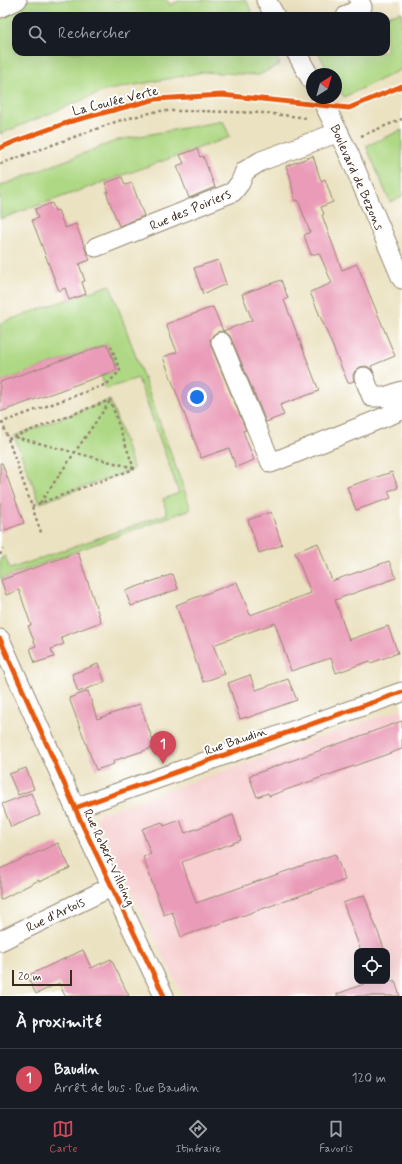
<!DOCTYPE html>
<html lang="fr">
<meta charset="utf-8">
<style>
body{margin:0;font-family:Mynerve,sans-serif;background:#20242c;color:#f1f3f6}
.controls{position:absolute;right:12px;bottom:12px;display:grid;overflow:hidden;border-radius:8px;box-shadow:0 4px 16px #0002}
.controls button{width:36px;height:36px;display:grid;place-items:center;padding:0;border:0;border-bottom:1px solid #363941;background:#171b24;color:#f1f3f6;font:20px sans-serif}
.compass{position:absolute;left:306px;top:68px;width:36px;height:36px;border-radius:50%;background:#171b24;box-shadow:0 4px 16px #0002;rotate:37deg}
.scale{position:absolute;left:12px;bottom:10px;width:60px;box-sizing:border-box;padding-left:4px;border:2px solid #3b2a1e;border-top:0;font-size:11px;line-height:14px;white-space:nowrap;color:#3b2a1e;-webkit-text-stroke:3px #fff;paint-order:stroke}
.you{position:absolute;left:197px;top:397px;width:14px;height:14px;margin:-10px;border:3px solid #fff;border-radius:50%;background:#1a73e8;box-shadow:0 0 0 6px #1a73e833}
.badge{display:grid;place-items:center;width:26px;height:26px;border-radius:50%;background:#d1495b;color:#fff;font-size:13px;font-weight:700}
.pin{position:absolute;translate:-50% -33px;filter:drop-shadow(0 1px 2px #0008)}
.pin::after{content:'';position:absolute;top:21px;width:14px;height:12px;background:inherit;clip-path:polygon(0 0,100% 0,50% 100%)}
.list{margin:0;padding:0;list-style:none}
h2{display:flex;justify-content:space-between;align-items:center;height:52px;margin:0;padding:0 16px;font-size:17px}
h2 small{font-size:13px;font-weight:400;color:#9ea1a6}
.list li{display:grid;grid-template-columns:26px 1fr auto;gap:12px;align-items:center;box-sizing:border-box;height:60px;padding:0 16px;border-top:1px solid #363941}
.list b{display:block;font-size:15px;white-space:nowrap}
.list p{margin:0;font-size:13px;white-space:nowrap;color:#9ea1a6}
.list em{font-size:13px;font-style:normal;color:#9ea1a6}
.icon{flex:none;width:22px;height:22px;fill:none;stroke:currentColor;stroke-width:2;stroke-linecap:round;stroke-linejoin:round}
.map{position:relative;flex:none;width:402px;height:996px;overflow:hidden}
.search{position:absolute;background:#171b24;box-shadow:0 4px 16px #0002;left:12px;right:12px;top:12px;height:44px;display:flex;align-items:center;gap:10px;box-sizing:border-box;padding:0 14px;border-radius:12px;color:#9ea1a6;font-size:15px}
.sheet{height:112px;background:#171b24}
nav{display:flex;justify-content:space-around;align-items:center;box-sizing:border-box;height:56px;border-top:1px solid #363941;background:#171b24;font-size:11px;color:#9ea1a6}
nav a{display:grid;justify-items:center;gap:2px}
nav .on{color:#d1495b}
.map>svg:first-child{display:block}
.built{fill:#f7cfd0;fill-rule:evenodd}
.green{fill:#aed883;stroke:#748150}
.building{fill:#ea9bb7}
.lines{fill:none;stroke-linecap:round;stroke-linejoin:round}
.minor-casing{stroke:#938670;stroke-width:21}
.path{stroke:#938670;stroke-width:2.5;stroke-dasharray:3 3;stroke-linecap:butt}
.minor{stroke:#fff;stroke-width:19}
.cycleway-casing{stroke:#fff;stroke-width:8}
.cycleway{stroke:#e8590c;stroke-width:5}
.labels{text-anchor:middle;stroke-width:4;stroke-linejoin:round;paint-order:stroke}
.street-label{font-size:13px;fill:#3b2a1e;stroke:#fff}
</style>
<div class="map">
<svg width="402" height="996" viewBox="0 0 402 996">
<rect width="100%" height="100%" fill="#fff"/>
<filter id="ink" filterUnits="userSpaceOnUse"><feTurbulence type="fractalNoise" baseFrequency=".025" numOctaves="2"/><feDisplacementMap in="SourceGraphic" scale="8" xChannelSelector="R" yChannelSelector="G"/><feConvolveMatrix kernelMatrix="1 2 1 2 8 2 1 2 1" color-interpolation-filters="sRGB"/></filter>
<filter id="wash" filterUnits="userSpaceOnUse"><feTurbulence type="fractalNoise" baseFrequency=".012" numOctaves="4" result="noise"/><feDisplacementMap in="SourceGraphic" scale="16" xChannelSelector="R" yChannelSelector="G"/><feGaussianBlur stdDeviation="0.9" result="paint"/><feColorMatrix in="noise" values="0 0 0 0 0 0 0 0 0 0 0 0 0 0 0 0 0 1.4 0 .05"/><feComposite in="paint" operator="in"/></filter>
<g filter="url(#wash)">
<rect width="100%" height="100%" fill="#ebe2c1"/>
<path class="built" d="M402 709V996H183L95 816ZM357 951H387V981H357Z"/>
<path class="green" d="M0 0H167L170 5 181 0H246L254 16H16V52H274L280 64 259 75 203 72 104 91 0 134Z
M402 12V69L344 97 336 84V74H330L318 52H386V16Z
M223 121 230 137 0 219V186L118 140Z
M402 130V197L390 202 366 146Z
M110 285 191 509 0 579V559L5 556 10 569 167 514 163 499 179 493 138 378 106 389 101 376 117 370 107 344 0 382V323Z
M110 400 134 469 40 503 14 436Z"/>
<g id="blocks">
<path class="building" d="M197 149 200 157 203 156 215 187 189 198 177 166 184 163 180 155Z
M313 156 321 181 325 179 333 202 321 207 324 214 322 215 342 270 357 264 395 356 371 366 374 373 370 368 366 366 360 367 355 371 353 375 354 381 348 383 310 292 332 283 319 253 311 255 304 235 310 232 298 200 295 201 290 176 286 166Z
M122 177 125 185 132 183 144 216 119 226 106 192H109L105 183Z
M52 203 55 211 58 210 65 228 76 224 86 251 90 260 79 264 85 281 82 282 86 294 69 300 65 288 59 291 32 220 38 218 35 209Z
M218 260 226 284 203 294 194 268Z
M281 280 288 298 284 300 319 391 280 405 284 415 266 422 231 338 228 334 223 331 252 320 242 294Z
M213 307 223 331 217 332 213 335 210 340 211 346 246 430 243 431 254 460 236 467 229 448 201 458 163 357 177 352 166 324Z
M107 344 117 370 0 412V382Z
M0 463H2L24 523 0 532Z
M392 472 398 488 388 491 391 498 356 510 347 487Z
M271 512 282 545 259 553 248 520Z
M318 543 332 581 389 561 396 578 335 600 349 640 388 626 398 653 371 663 370 661 336 673 331 658 291 671 275 623 213 645 225 674 203 682 176 605 237 582 250 615 311 593 295 552Z
M78 552 101 622 61 637 64 644 51 649 54 657 35 663 30 648 36 646 28 626 31 625 19 590 6 595 1 580Z
M173 574 178 589 131 606 125 591Z
M98 664 105 682 78 692 72 674Z
M250 675 256 690 288 679 297 700 247 718V717L240 719 228 683Z
M88 691 97 719 140 704 155 747 113 761 114 764 96 770 69 698Z
M402 721V749L269 796 268 793 257 797 249 776Z
M26 768 34 789 18 795 9 774Z
M31 793 40 815 11 827 2 804Z
M233 815 241 840 182 862 196 903 335 854 345 880 181 937 172 912 164 915 143 857 151 854 143 833H144L142 829 162 822 164 826 180 820 185 833Z
M58 843 70 868 39 882V880L0 900V869Z
M364 895 385 951H361L343 903Z
M83 950 91 968 111 959 129 996H65L59 983 36 994 27 976Z
M372 981H395L400 996H337V994Z"/>
</g>
</g>
<g filter="url(#ink)">
<use href="#blocks" fill-opacity="0" stroke="#938670" stroke-width="1"/>
<g class="lines">
<defs>
<path id="minor" d="M266 0 275 16
M0 8 17 0
M346 16 362 7 359 0
M296 52 312 81
M321 98 349 154 402 279
M96 247 233 192 240 183 245 171 261 161 339 132
M221 342 271 463 402 410
M364 377 372 397H385L402 391
M0 639 83 826 164 996
M75 808 402 692
M0 941 111 887"/>
</defs>
<use href="#minor" class="minor-casing"/>
<path class="path" d="M361 136 402 119
M0 164 118 121 158 111H198L265 113 308 118
M2 422 42 535
M0 423 107 384 120 371 111 346
M15 437 134 468
M8 439 110 400 134 469 32 506
M40 503 110 401
M0 555 3 549"/>
<use href="#minor" class="minor"/>
<defs>
<path id="cycleway" d="M0 148 16 141 72 121 156 99 222 95 349 108 402 86
M0 639 83 826 164 996
M75 808 402 692"/>
</defs>
<use href="#cycleway" class="cycleway-casing"/>
<use href="#cycleway" class="cycleway"/>
</g>
</g>
<g class="labels">
<g class="street-label">
<text transform="translate(115 100) rotate(-14)" y="5">La Coulée Verte</text>
<text transform="translate(358 177) rotate(66)" y="5">Boulevard de Bezons</text>
<text transform="translate(190 209) rotate(-23)" y="5">Rue des Poiriers</text>
<text transform="translate(235 740) rotate(-19)" y="5">Rue Baudin</text>
<text transform="translate(110 857) rotate(65)" y="5">Rue Robert Villoing</text>
<text transform="translate(55 914) rotate(-26)" y="5">Rue d'Artois</text>
</g>
</g>
</svg>
<div class="controls">
<button><svg class="icon" aria-label="locate" viewBox="0 0 24 24"><circle cx="12" cy="12" r="6"/><path d="M12 2v4M12 18v4M2 12h4M18 12h4"/></svg></button>
</div>
<svg class="compass" viewBox="-18 -18 36 36"><path d="M0-13l5 13h-10z" fill="#e53935"/><path d="M0 13l5-13h-10z" fill="#9ea1a6"/></svg>
<div class="scale">20 m</div>
<div class="you"></div>
<div class="pin badge" style="left:163px;top:764px">1</div>
<div class="search"><svg class="icon" aria-label="search" viewBox="0 0 24 24"><circle cx="10" cy="10" r="6"/><path d="M15 15l6 6"/></svg>Rechercher</div>
</div>
<section class="sheet">
<h2>À proximité<small></small></h2>
<ul class="list">
<li><span class="badge">1</span><div><b>Baudin</b><p>Arrêt de bus · Rue Baudin</p></div><em>120 m</em></li>
</ul>
</section>
<nav>
<a class="on"><svg class="icon" aria-label="map" viewBox="0 0 24 24"><path d="M3 6l6-2 6 2 6-2v14l-6 2-6-2-6 2zM9 4v14M15 6v14"/></svg>Carte</a>
<a><svg class="icon" aria-label="directions" viewBox="0 0 24 24"><path d="M12 3l9 9-9 9-9-9zM9 14v-3h6M13 9l2 2-2 2"/></svg>Itinéraire</a>
<a><svg class="icon" aria-label="saved" viewBox="0 0 24 24"><path d="M7 4h10v16l-5-4-5 4z"/></svg>Favoris</a>
</nav>
